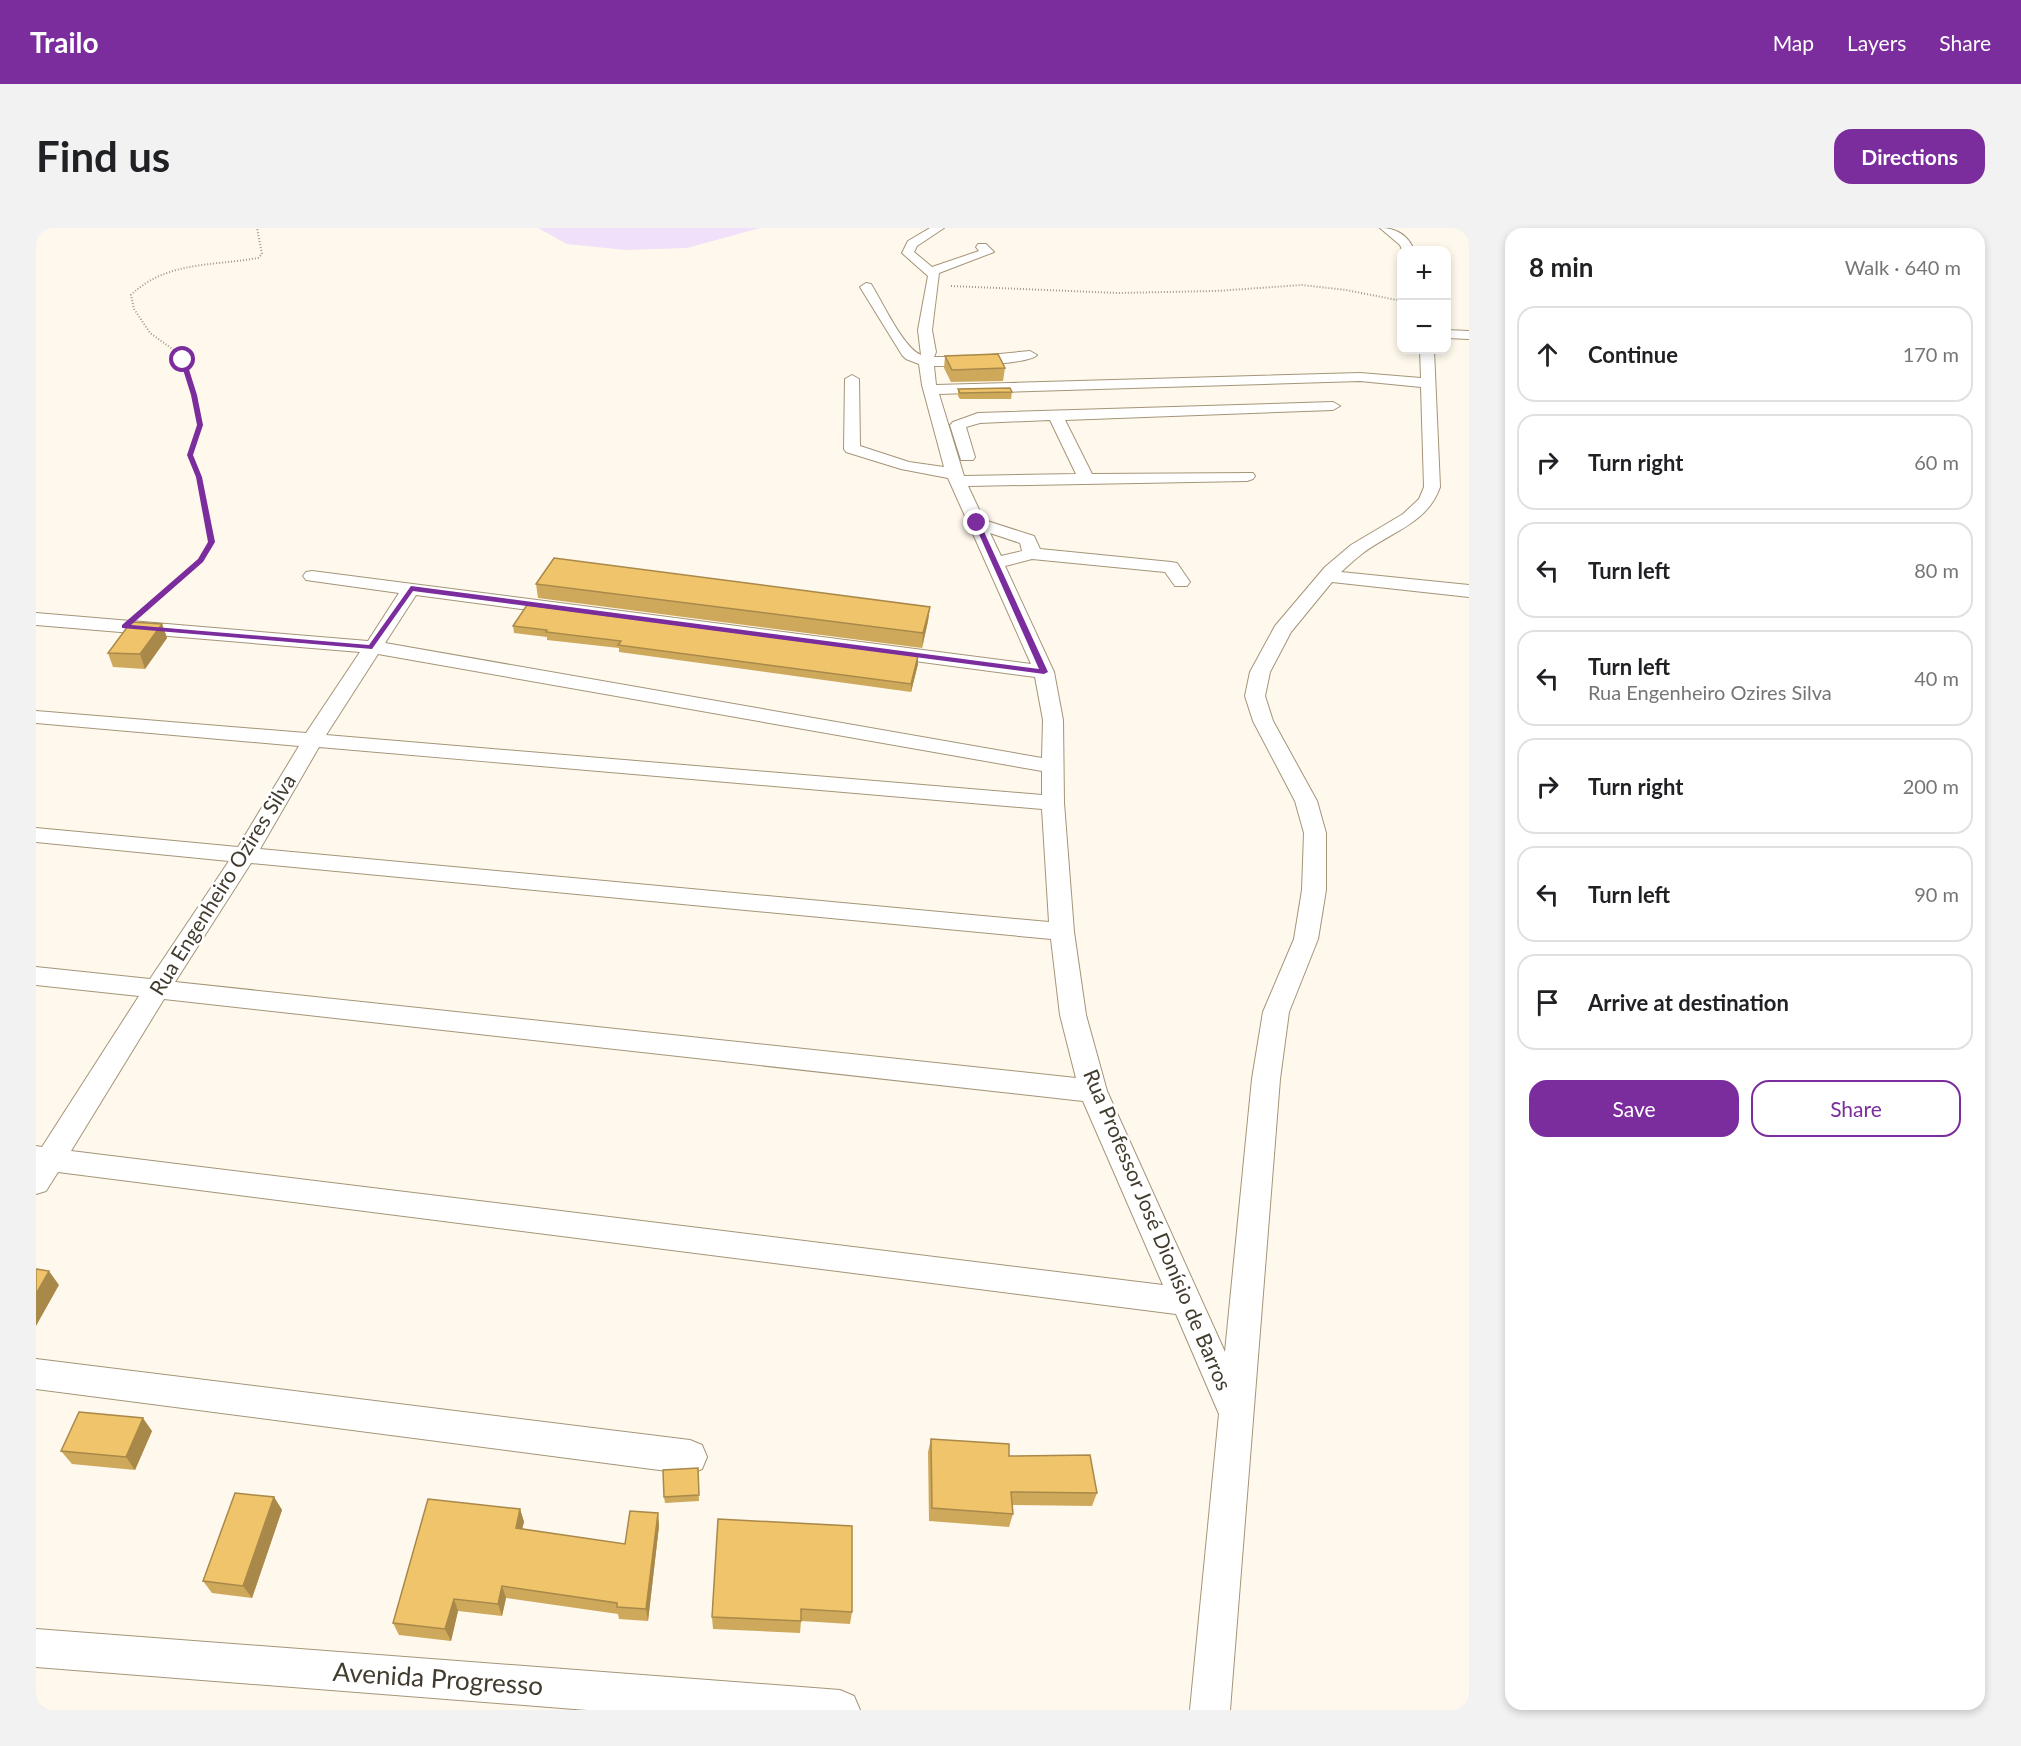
<!DOCTYPE html>
<meta charset="utf-8">
<style>
body{margin:0;font-family:Lato,sans-serif;background:#f2f2f2;color:#202124}
.controls{position:absolute;right:18px;top:18px;display:grid;overflow:hidden;border-radius:12px;box-shadow:0 3px 9px #0003}
.controls button{width:54px;height:54px;display:grid;place-items:center;padding:0;border:0;border-bottom:2px solid #e0e0e0;background:#fff;color:#202124;font:30px sans-serif}
.stop{position:absolute;width:18px;height:18px;margin:-14px;border:4px solid #7b2c9d;border-radius:50%;background:#fff}
.stop.end{background:#7b2c9d;border-color:#fff;box-shadow:0 2px 6px #0008}
.list{margin:0;padding:0;list-style:none}
h2{display:flex;justify-content:space-between;align-items:center;height:78px;margin:0;padding:0 24px;font-size:26px}
h2 small{font-size:20px;font-weight:400;color:#757577}
.list li{display:grid;grid-template-columns:39px 1fr auto;gap:18px;align-items:center;box-sizing:border-box;height:96px;margin:0 12px 12px;padding:0 12px;border:2px solid #e0e0e0;border-radius:18px}
.list b{display:block;font-size:22px;white-space:nowrap}
.list p{margin:0;font-size:20px;white-space:nowrap;color:#757577}
.list em{font-size:20px;font-style:normal;color:#757577}
.actions{display:flex;gap:12px;padding:18px 24px}
.actions a{flex:1;padding:14px 0;border:2px solid #7b2c9d;border-radius:18px;text-align:center;font-size:21px;color:#7b2c9d}
.actions .main{background:#7b2c9d;color:#fff}
.icon{flex:none;width:33px;height:33px;fill:none;stroke:currentColor;stroke-width:2;stroke-linecap:round;stroke-linejoin:round}
.map{position:relative;flex:none;width:1433px;height:1482px;overflow:hidden;border-radius:18px}
header{display:flex;align-items:center;gap:36px;box-sizing:border-box;height:84px;padding:0 30px;background:#7b2c9d;color:#fff}
header strong{font-size:28px}
nav{display:flex;gap:33px;margin-inline-start:auto;font-size:21px}
.intro{display:flex;align-items:center;justify-content:space-between;box-sizing:border-box;height:144px;padding:0 36px}
h1{margin:0;font-size:42px}
.button{padding:15px 27px;border-radius:18px;background:#7b2c9d;color:#fff;font-size:21px;font-weight:700}
main{display:flex;gap:36px;padding:0 36px}
aside{flex:1;background:#fff;border-radius:18px;box-shadow:0 3px 9px #0003}
.map>svg:first-child{display:block}
.green{fill:#f1e0fa}
.lines{fill:none;stroke-linecap:round;stroke-linejoin:round}
.minor-casing{stroke:#a49578;stroke-width:2}
.path{stroke:#9e988b;stroke-width:2;stroke-dasharray:1 2;stroke-linecap:butt}
.minor{fill:#fff;fill-rule:evenodd}
.wall{fill:#cea95b}
.shaded-wall{fill:#a8894a}
.building{fill:#f0c46a;stroke:#a8894a;stroke-width:1.5}
.route{fill:#7b2c9d}
.labels{text-anchor:middle;stroke-width:5;stroke-linejoin:round;paint-order:stroke}
.street-label{font-size:21px;fill:#423c2f;stroke:#fff}
.near-street-label{font-size:26px;fill:#423c2f;stroke:#fff}
</style>
<header>
<strong>Trailo</strong>
<nav><a>Map</a><a>Layers</a><a>Share</a></nav>
</header>
<div class="intro"><h1>Find us</h1><a class="button">Directions</a></div>
<main>
<div class="map">
<svg width="1433" height="1482" viewBox="0 0 1433 1482">
<rect width="100%" height="100%" fill="#fff8ec"/>
<path class="green" d="M502 0H724L651 20 590 22 531 16Z"/>
<g class="lines">
<defs>
<path id="minor" d="M894 0H908L881 18 878 24 896 39 943 23 940 19 942 16H950L958 24 903 45 896 102 900 124 898 129H932L994 123 1001 127C992 137 915 138 898 138L900 157 1324 145 1385 150 1384 122H1398L1404 259C1392 295 1355 304 1327 325 1319 331 1312 338 1305 344L1433 357V369L1296 354 1255 404 1234 444 1229 468 1237 493 1281 573 1290 605V662L1282 711 1253 784 1244 851 1194 1482H1154L1183 1186 1140 1086 22 944 10 963 0 966V918L6 919 103 768 0 757V739L114 751 193 633 0 614V600L202 619 263 518 0 495V483L270 505 324 424 0 397V385L332 413 363 365 270 352 267 348 270 344 276 343 995 436 912 250 865 241 810 224 808 221 809 151 816 147 823 151 824 218 873 234 908 239 886 157 883 136 870 131 866 127 824 59 830 55 835 56C846 73 867 120 885 127L882 102 892 48 866 25 872 13ZM1324 153 1385 159 1388 259 1383 271 1367 286 1315 317 1289 339 1239 398 1214 444 1209 468 1217 493 1259 573 1268 605 1266 662 1258 711 1227 784 1216 851 1189 1124 1071 863 1050 787 1038 704 1028 575 1027 492 1018 444 969 338 996 331 1129 344 1139 358H1151L1154 354 1141 335 1135 334 1004 321 998 308 948 292 932 258 1211 253 1217 251 1219 248 1217 245 1056 246 1029 192 1297 182 1304 178 1297 174 942 185 917 194 914 197 925 232H937L939 229 930 199 944 195 1014 192 1040 246 928 248 903 166ZM954 305 984 315 986 323 965 328ZM380 367 999 449 1007 492 1006 530 349 415ZM342 426 1006 543V567L290 507ZM283 519 1006 581 1013 694 224 621ZM215 635 1015 711 1024 787 1040 850 139 754ZM128 771 1047 873 1127 1057 35 923Z
M1344 0C1360 0 1372 7 1378 22H1366L1364 17Z
M1410 102 1433 103V111L1410 110Z
M0 1131 654 1212 666 1217 671 1229 666 1241 654 1246 0 1161Z
M0 1401 804 1462 818 1468 824 1482H551L0 1439Z"/>
</defs>
<use href="#minor" class="minor-casing"/>
<path class="path" d="M915 58 1081 65 1180 63 1266 57 1310 62 1366 73
M110 380 165 332 176 314 163 250 154 227 164 197 151 140 142 125 114 105 98 81 95 67C130 33 177 38 222 30L226 26 221 0"/>
<use href="#minor" class="minor"/>
</g>
<path class="wall" d="M909 128 969 140 967 153 915 154 908 140Z
M922 161 976 164 975 171H924L922 168Z
M500 356 894 379 892 393 886 420 502 370Z
M126 396 131 410 109 441 77 439 72 425Z
M477 398 882 436 875 464 583 424V420L511 412V409L478 405Z
M116 1203 99 1242 36 1236 25 1223Z
M895 1211 973 1228 1061 1265 1056 1278 976 1277 977 1286 973 1299 893 1293 892 1224Z
M662 1240 663 1273 629 1275 628 1269Z
M238 1269 246 1282 216 1370 176 1365 167 1353Z
M484 1281 488 1294 486 1301 589 1316 622 1285 623 1298 612 1393 583 1391 582 1386 470 1370 466 1388 422 1383 415 1413 363 1407 357 1395Z
M682 1291 816 1384 814 1396 765 1393 764 1405 677 1401 676 1389Z"/>
<path class="shaded-wall" d="M894 379 892 393 886 420 887 405Z
M126 396 131 410 109 441 104 426Z
M882 428V436L875 464V456Z
M13 1043 23 1057 0 1098V1066Z
M107 1190 116 1203 99 1242 90 1229Z
M238 1269 246 1282 216 1370 207 1358Z
M484 1281 488 1294 483 1313 480 1300Z
M622 1285 623 1298 612 1393 610 1381Z
M466 1358 470 1370 466 1388 462 1376Z
M418 1371 422 1383 415 1413 409 1401Z"/>
<path class="building" d="M962 126 969 140 916 142 909 128Z
M974 160 976 164 924 165 922 161Z
M518 330 894 379 887 405 500 356Z
M491 377 882 428 875 456 582 417 585 413 510 404 511 402 477 398Z
M95 394 126 396 104 426 72 425Z
M0 1041 13 1043 0 1066Z
M43 1184 107 1190 90 1229 25 1223Z
M895 1211 973 1216V1228L1054 1227 1061 1265 975 1264 977 1286 896 1280Z
M662 1240 663 1267 628 1269 627 1242Z
M199 1265 238 1269 207 1358 167 1353Z
M392 1271 484 1281 480 1300 589 1316 594 1283 622 1285 610 1381 581 1379V1375L466 1358 462 1376 418 1371 409 1401 357 1395Z
M682 1291 816 1298V1384L765 1381V1393L676 1389Z"/>
<path class="route" d="M147 130 150 132 161 167 167 197 157 227 166 249 179 314 167 334 95 397 333 417 375 358 1003 441 938 295 941 293 944 295 1012 444 1008 446 377 363 336 421 86 400V397L162 331 172 314 160 249 151 227 161 197 155 167 144 132Z"/>
<g class="labels">
<g class="street-label">
<text transform="translate(187 657) rotate(-58)" y="7">Rua Engenheiro Ozires Silva</text>
<text transform="translate(1121 1002) rotate(67)" y="7">Rua Professor José Dionísio de Barros</text>
</g>
<g class="near-street-label">
<text transform="translate(402 1451) rotate(4)" y="9">Avenida Progresso</text>
</g>
</g>
</svg>
<div class="controls">
<button>+</button>
<button>−</button>
</div>
<div class="stop" style="left:147px;top:132px"></div>
<div class="stop end" style="left:941px;top:295px"></div>
</div>
<aside>
<h2>8 min<small>Walk · 640 m</small></h2>
<ul class="list">
<li><svg class="icon" aria-label="ahead" viewBox="0 0 24 24"><path d="M12 20V5M6 11l6-6 6 6"/></svg><div><b>Continue</b></div><em>170 m</em></li>
<li><svg class="icon" aria-label="right" viewBox="0 0 24 24"><path d="M7 20v-9h11M14 6l5 5-5 5"/></svg><div><b>Turn right</b></div><em>60 m</em></li>
<li><svg class="icon" aria-label="left" viewBox="0 0 24 24"><path d="M17 20v-9H6M10 6l-5 5 5 5"/></svg><div><b>Turn left</b></div><em>80 m</em></li>
<li><svg class="icon" aria-label="left" viewBox="0 0 24 24"><path d="M17 20v-9H6M10 6l-5 5 5 5"/></svg><div><b>Turn left</b><p>Rua Engenheiro Ozires Silva</p></div><em>40 m</em></li>
<li><svg class="icon" aria-label="right" viewBox="0 0 24 24"><path d="M7 20v-9h11M14 6l5 5-5 5"/></svg><div><b>Turn right</b></div><em>200 m</em></li>
<li><svg class="icon" aria-label="left" viewBox="0 0 24 24"><path d="M17 20v-9H6M10 6l-5 5 5 5"/></svg><div><b>Turn left</b></div><em>90 m</em></li>
<li><svg class="icon" aria-label="arrive" viewBox="0 0 24 24"><path d="M6 21V4h12l-3 4 3 4H6"/></svg><div><b>Arrive at destination</b></div></li>
</ul>
<div class="actions"><a class="main">Save</a><a>Share</a></div>
</aside>
</main>
